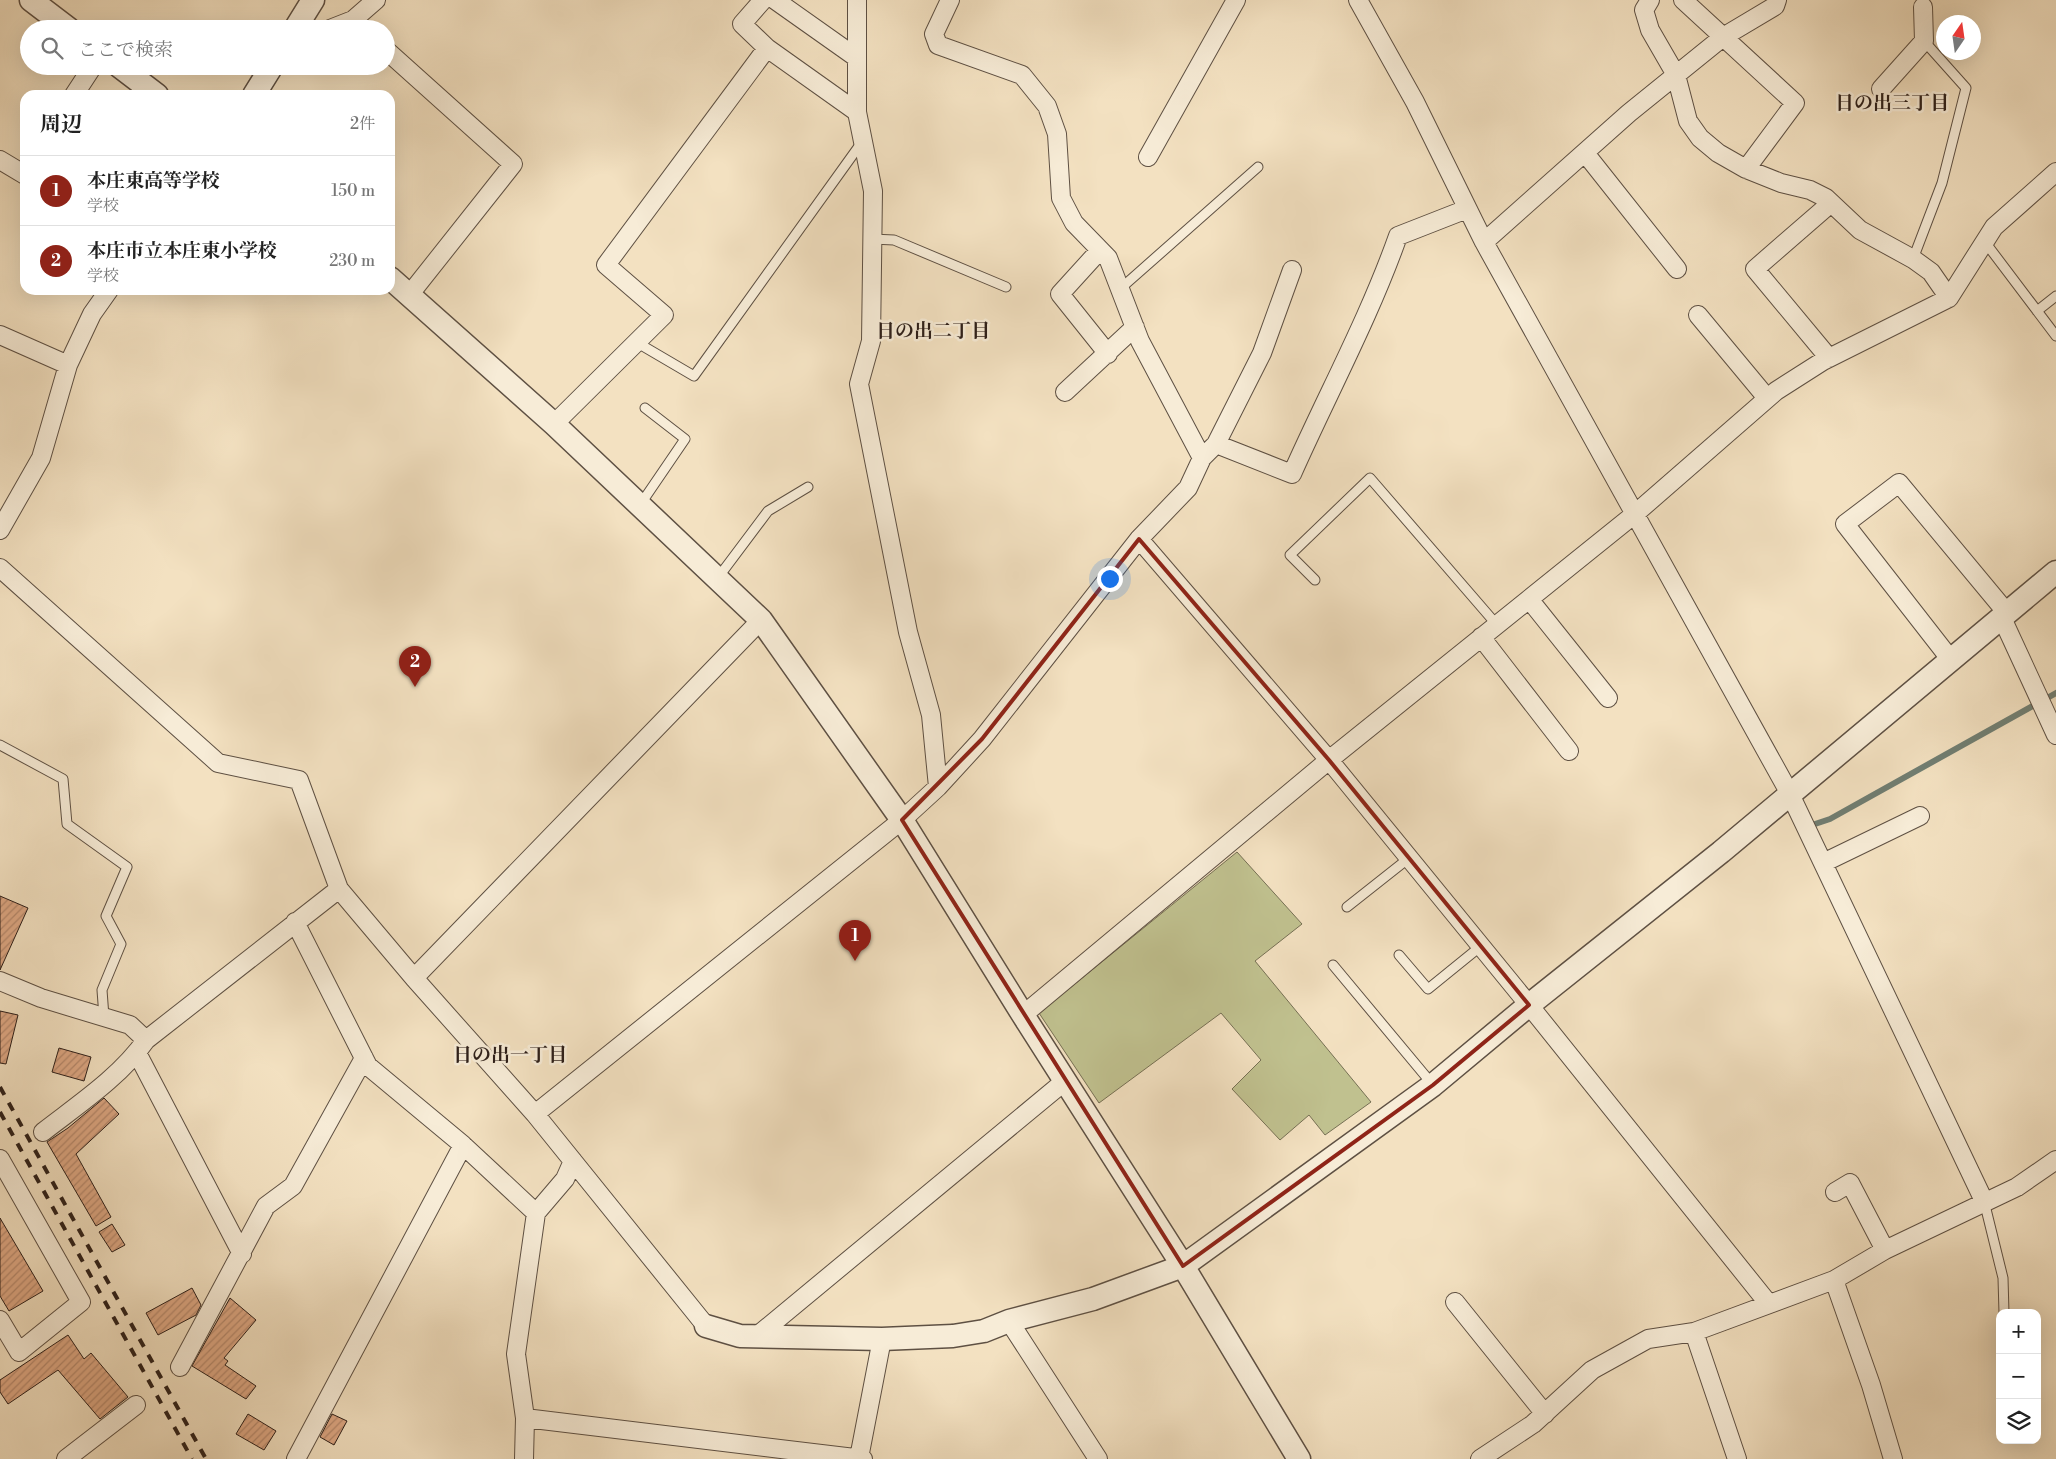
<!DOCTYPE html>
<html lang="ja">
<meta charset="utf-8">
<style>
body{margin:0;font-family:"Libre Bodoni","Noto Serif JP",serif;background:#f6f6f6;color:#222}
.controls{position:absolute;right:15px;bottom:15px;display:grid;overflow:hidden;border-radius:10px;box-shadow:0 5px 20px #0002}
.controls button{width:45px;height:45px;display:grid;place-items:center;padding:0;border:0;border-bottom:1px solid #e0e0e0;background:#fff;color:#222;font:25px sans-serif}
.compass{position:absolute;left:1936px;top:15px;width:45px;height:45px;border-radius:50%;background:#fff;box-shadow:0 5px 20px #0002;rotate:13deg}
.you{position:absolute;left:1109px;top:578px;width:18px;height:18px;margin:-12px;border:4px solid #fff;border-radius:50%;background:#1a73e8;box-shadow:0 0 0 8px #1a73e833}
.badge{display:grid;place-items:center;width:32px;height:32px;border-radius:50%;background:#8f2418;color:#fff;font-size:16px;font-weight:700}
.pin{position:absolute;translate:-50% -41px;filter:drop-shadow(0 1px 2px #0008)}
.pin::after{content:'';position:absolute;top:26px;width:18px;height:15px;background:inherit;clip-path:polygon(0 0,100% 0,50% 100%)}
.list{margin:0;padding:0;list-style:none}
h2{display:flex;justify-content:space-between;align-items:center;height:65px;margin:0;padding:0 20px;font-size:21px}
h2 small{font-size:16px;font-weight:400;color:#767676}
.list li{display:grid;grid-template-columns:32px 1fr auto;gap:15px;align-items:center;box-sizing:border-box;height:70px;padding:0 20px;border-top:1px solid #e0e0e0}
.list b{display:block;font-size:19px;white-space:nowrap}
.list p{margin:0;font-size:16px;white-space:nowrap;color:#767676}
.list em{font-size:16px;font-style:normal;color:#767676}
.icon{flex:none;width:28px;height:28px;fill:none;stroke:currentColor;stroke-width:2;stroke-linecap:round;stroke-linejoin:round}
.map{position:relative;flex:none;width:2056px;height:1459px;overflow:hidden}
.search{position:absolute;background:#fff;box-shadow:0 5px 20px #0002;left:20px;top:20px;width:375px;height:55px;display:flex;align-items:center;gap:12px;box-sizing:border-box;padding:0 18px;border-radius:28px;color:#767676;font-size:19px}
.panel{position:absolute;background:#fff;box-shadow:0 5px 20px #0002;left:20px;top:90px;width:375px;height:205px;border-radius:15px}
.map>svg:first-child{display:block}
.park{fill:#c0c18f;stroke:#767054}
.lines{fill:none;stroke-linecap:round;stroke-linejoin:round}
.stream{stroke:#707e72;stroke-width:6}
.building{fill:url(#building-hatch);stroke:#2d1f19}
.service-casing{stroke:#5e5043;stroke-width:11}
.minor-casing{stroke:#5e5043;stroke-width:20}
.tertiary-casing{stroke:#5e5043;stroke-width:25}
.service{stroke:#f7ecd7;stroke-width:9}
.minor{stroke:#f7ecd7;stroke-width:18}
.tertiary{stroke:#f7ecd7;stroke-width:22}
.rail{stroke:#2d1f19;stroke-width:4;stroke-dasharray:9 9;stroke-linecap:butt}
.marked{fill:none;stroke:#8f2418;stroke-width:4;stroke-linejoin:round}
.labels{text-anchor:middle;stroke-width:5;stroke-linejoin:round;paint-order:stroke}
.neighbourhood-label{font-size:19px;font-weight:bold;fill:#2d1f19;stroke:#f7ecd7}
</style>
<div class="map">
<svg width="2056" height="1459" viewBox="0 0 2056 1459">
<defs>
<pattern id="building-hatch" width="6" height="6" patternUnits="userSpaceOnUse" patternTransform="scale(1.25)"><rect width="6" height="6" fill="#dda783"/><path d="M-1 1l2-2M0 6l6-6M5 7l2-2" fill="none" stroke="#b4876a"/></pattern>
</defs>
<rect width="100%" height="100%" fill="#f3e1c1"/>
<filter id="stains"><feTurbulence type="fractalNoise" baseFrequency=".004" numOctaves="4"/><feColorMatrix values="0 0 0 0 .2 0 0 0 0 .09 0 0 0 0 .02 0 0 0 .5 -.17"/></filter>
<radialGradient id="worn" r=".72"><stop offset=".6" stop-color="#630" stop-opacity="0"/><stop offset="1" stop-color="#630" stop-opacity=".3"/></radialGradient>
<path class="park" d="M1237 852 1302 924 1255 961 1371 1102 1325 1135 1309 1115 1280 1140 1232 1089 1261 1060 1221 1013 1099 1103 1039 1013Z"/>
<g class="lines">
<path class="stream" d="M1815 824 1830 819 2056 693"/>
</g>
<path class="building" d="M0 896 28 908 0 970Z
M0 1011 18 1015 6 1064 0 1063Z
M59 1048 91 1057 84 1081 52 1072Z
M104 1098 119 1114 76 1154 111 1217 96 1226 47 1142 68 1128Z
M0 1218 43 1291 9 1311 0 1296Z
M112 1224 125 1245 112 1252 99 1232Z
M192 1288 201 1305 196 1315 158 1335 146 1313Z
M230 1298 256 1320 224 1358 228 1361 225 1365 256 1386 246 1399 192 1366Z
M68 1335 84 1359 91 1353 128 1397 100 1419 58 1370 8 1404 0 1392V1380Z
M248 1414 276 1431 264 1450 236 1434Z
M332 1414 347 1421 334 1445 320 1437Z"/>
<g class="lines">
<defs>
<path id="service" d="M872 239 894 240 1006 287
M1985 242 2056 336
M1913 259 1942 183 1966 88 1924 41
M1120 289 1258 167
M2037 311 2056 296
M636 342 694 376 862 142
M640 505 685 439 645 408
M717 579 768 511 808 487
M1315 580 1290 555 1370 478 1497 625
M0 745 63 779 67 824 127 867 106 916 121 944 102 990 104 1017
M1347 907 1409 858
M1399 955 1428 989 1481 946
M1333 965 1433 1085
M1984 1201 2003 1278 2004 1313"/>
<path id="minor" d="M763 0 742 24 767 48
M775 0 857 58
M857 0V112L873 191 871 341 859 384 908 632 931 715 938 787
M950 0 934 34 938 45 1022 75 1047 106 1057 134 1061 198 1074 223 1108 258 1140 341 1202 458
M1358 0 1415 102 1484 242 1790 794 1984 1201
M1650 0 1644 10 1650 30 1676 75 1688 121 1700 138 1718 153 1746 169 1781 183 1810 190 1826 198 1860 230 1913 259 1931 272 1949 298
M1683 0 1795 103 1746 169
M330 29 353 20 376 0
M386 50 513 164 410 294
M1881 89 1924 41 1923 7
M74 95 93 66
M1585 153 1677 269
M1148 157 1236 0
M0 160 25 175
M1484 242 1629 113 1723 37 1775 6 1777 0
M1100 250 1060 294 1108 354
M1698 315 1767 398
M0 335 68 365
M1829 358 1755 269 1831 203
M1065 392 1135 327
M554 424 664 315 606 265 767 48 857 112
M1216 444 1262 353 1292 270
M0 530 41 458 68 365 92 314 109 290
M1139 539 1329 760 1529 1005 1768 1303
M0 568 218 763 299 780 339 889 414 978 535 1114 706 1326
M1529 599 1608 698
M2002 618 2056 735
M1481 637 1569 751
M1951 660 1845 524 1899 483 2007 613
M1823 863 1920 816
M295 922 368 1066 463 1145 536 1213
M414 978 761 620
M0 981 41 998 130 1025 146 1040
M1023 1015 1329 760 1636 513 1776 391 1823 361 1949 298 1994 227 2056 172
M137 1053 242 1254
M535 1114 902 820 938 787 982 739 1139 539 1188 488 1202 458 1216 444 1292 474C1327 395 1369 318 1398 236L1467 209
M43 1132C79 1104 120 1077 146 1040L339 889
M0 1159 81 1302 19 1352 0 1320
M1835 1192 1850 1183 1885 1250
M1834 1280 1871 1385 1893 1459
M1455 1302 1545 1414
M1009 1321 1098 1459
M1694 1332 1737 1459
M757 1336 1065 1081
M180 1367 266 1206 293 1186 364 1058
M525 1418 863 1459
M859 1458 882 1339
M66 1459 136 1405
M296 1459 463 1145
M524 1459 525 1418 516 1354 536 1213 565 1179 573 1161
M1480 1459 1533 1424 1592 1370 1648 1339 1694 1332 1834 1280 1885 1250 2017 1187 2056 1160"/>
<path id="tertiary" d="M31 0 69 29
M295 29 313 0
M119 66 157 95
M254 95 272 66
M390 278 554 424 761 620 902 820 1023 1015 1183 1266 1299 1459
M706 1326 740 1336 882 1339 953 1336 984 1331 1009 1321 1093 1299 1183 1266 1433 1085 1529 1005 1721 852 2056 572"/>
</defs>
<use href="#service" class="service-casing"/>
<use href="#minor" class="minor-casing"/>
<use href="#tertiary" class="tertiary-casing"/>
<use href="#service" class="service"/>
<use href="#minor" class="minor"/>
<use href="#tertiary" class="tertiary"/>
<path class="rail" d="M0 1087 206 1459
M0 1112 192 1459"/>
</g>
<path class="marked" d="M1139 539 1329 760 1529 1005 1433 1085 1183 1266 902 820 982 739Z"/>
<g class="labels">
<g class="neighbourhood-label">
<text x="1892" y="109">日の出三丁目</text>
<text x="933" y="337">日の出二丁目</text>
<text x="510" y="1061">日の出一丁目</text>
</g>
</g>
<rect width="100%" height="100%" filter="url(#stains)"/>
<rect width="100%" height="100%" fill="url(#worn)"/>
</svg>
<div class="controls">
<button>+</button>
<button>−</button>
<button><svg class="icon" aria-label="layers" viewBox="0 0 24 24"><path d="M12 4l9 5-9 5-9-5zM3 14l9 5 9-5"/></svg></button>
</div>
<svg class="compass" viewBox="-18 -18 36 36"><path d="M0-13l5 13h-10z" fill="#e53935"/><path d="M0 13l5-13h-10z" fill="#767676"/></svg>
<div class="you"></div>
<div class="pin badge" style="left:855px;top:961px">1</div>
<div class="pin badge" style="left:415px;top:687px">2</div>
<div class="search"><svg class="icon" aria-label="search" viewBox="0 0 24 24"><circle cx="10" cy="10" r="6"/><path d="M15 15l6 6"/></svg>ここで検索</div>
<section class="panel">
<h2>周辺<small>2件</small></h2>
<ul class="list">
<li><span class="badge">1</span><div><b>本庄東高等学校</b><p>学校</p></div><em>150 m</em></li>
<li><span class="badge">2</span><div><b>本庄市立本庄東小学校</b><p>学校</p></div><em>230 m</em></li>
</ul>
</section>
</div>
